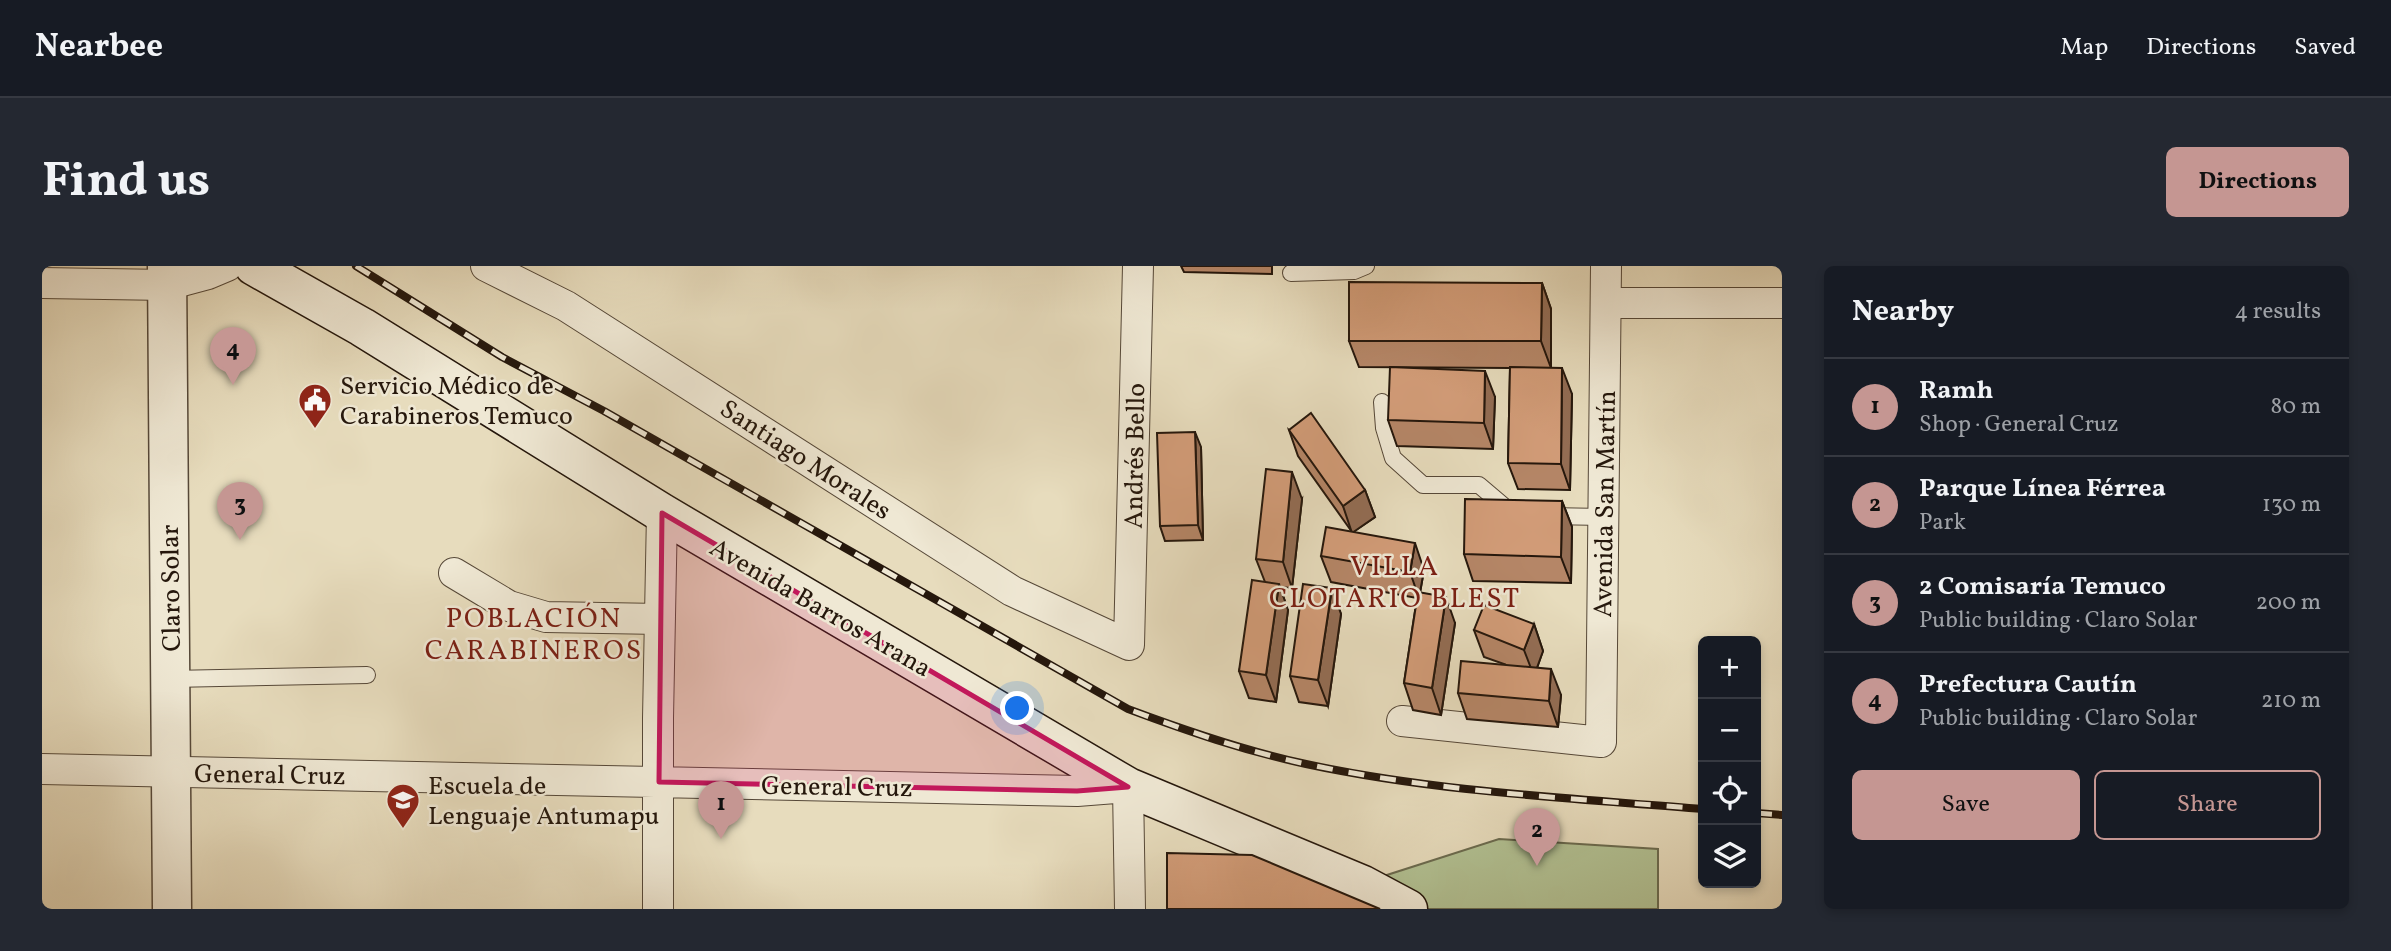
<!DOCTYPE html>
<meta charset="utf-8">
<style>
body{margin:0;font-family:Vollkorn,serif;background:#242831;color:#f1f3f6}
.controls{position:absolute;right:21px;bottom:21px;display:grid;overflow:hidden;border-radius:10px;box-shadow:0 4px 10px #0003}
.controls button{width:63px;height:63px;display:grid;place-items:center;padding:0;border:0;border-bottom:2px solid #363941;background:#171b24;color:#f1f3f6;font:35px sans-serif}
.you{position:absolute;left:976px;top:443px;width:24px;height:24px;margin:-18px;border:5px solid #fff;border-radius:50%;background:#1a73e8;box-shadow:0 0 0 10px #1a73e833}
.badge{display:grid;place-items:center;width:46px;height:46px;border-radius:50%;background:#c59692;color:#111;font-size:23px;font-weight:700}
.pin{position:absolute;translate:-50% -58px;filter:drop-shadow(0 2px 4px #0008)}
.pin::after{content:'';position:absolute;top:37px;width:24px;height:21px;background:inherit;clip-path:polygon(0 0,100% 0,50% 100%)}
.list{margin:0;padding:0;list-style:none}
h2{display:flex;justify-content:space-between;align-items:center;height:91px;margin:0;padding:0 28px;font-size:30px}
h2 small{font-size:23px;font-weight:400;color:#9ea1a6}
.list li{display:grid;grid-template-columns:46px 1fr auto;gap:21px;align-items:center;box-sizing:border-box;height:98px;padding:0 28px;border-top:2px solid #363941}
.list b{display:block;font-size:26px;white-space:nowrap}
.list p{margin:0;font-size:23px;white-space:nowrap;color:#9ea1a6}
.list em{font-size:23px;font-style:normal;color:#9ea1a6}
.actions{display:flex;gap:14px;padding:21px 28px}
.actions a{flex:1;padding:16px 0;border:2px solid #c59692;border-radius:10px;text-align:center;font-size:24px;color:#c59692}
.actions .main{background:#c59692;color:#111}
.icon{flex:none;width:38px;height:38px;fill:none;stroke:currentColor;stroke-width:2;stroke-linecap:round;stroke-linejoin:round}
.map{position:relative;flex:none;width:1740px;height:643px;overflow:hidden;border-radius:10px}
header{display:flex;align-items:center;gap:42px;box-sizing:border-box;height:98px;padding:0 35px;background:#171b24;border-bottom:2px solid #363941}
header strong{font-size:33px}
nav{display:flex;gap:38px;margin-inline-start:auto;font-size:24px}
.intro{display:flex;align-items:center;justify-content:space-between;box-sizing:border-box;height:168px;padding:0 42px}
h1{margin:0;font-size:49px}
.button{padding:18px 32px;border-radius:10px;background:#c59692;color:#111;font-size:24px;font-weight:700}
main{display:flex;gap:42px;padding:0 42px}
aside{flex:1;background:#171b24;border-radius:10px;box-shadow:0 4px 10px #0003}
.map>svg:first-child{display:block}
.green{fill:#b2c193;stroke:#6c6c50;stroke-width:2}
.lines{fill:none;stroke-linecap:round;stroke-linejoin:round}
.service-casing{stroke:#564838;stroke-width:18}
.minor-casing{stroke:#564838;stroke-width:32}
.tertiary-casing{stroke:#564838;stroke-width:41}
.secondary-casing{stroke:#25170c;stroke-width:41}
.service{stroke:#efe8d4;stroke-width:16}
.minor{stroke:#efe8d4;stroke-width:30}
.tertiary{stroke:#efe8d4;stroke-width:38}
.secondary{stroke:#efe8d4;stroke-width:38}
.rail-casing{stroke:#25170c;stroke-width:8}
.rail{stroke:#efe8d4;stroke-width:5;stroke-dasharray:16;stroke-linecap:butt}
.wall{fill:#b58667;stroke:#25170c;stroke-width:2}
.shaded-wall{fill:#936d54;stroke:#25170c;stroke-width:2}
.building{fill:#d29c78;stroke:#25170c;stroke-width:2}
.marked{fill:#c2185b;fill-opacity:0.2;stroke:#c2185b;stroke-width:5;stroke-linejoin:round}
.labels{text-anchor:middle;stroke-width:5;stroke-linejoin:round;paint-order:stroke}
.poi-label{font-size:26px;fill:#25170c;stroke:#efe8d4;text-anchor:start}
.street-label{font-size:26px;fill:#25170c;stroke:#efe8d4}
.neighbourhood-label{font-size:28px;letter-spacing:2px;fill:#7a1f14;stroke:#efe8d4}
</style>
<header>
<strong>Nearbee</strong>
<nav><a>Map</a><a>Directions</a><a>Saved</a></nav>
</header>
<div class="intro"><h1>Find us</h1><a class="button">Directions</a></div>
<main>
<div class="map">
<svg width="1740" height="643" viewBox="0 0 1740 643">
<rect width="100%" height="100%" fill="#e7dcbd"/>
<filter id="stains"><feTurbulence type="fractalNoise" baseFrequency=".00286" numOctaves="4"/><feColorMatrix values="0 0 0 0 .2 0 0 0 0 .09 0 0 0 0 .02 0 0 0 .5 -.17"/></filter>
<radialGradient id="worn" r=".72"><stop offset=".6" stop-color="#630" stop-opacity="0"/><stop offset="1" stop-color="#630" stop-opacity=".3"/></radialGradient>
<path class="green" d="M1457 573 1616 583V643H1381L1320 617Z"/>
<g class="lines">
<defs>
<path id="service" d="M1249 7 1312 5 1324 0
M1340 136 1342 162 1351 192 1381 219H1437L1470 247
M1505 250 1562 251
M129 413 325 409"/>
<path id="minor" d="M444 0 524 40 970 325 1087 379 1096 0
M0 17 125 19 166 8 185 0
M1564 37H1740
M412 307 467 340 504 351 618 353
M1360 455 1559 476 1564 0
M0 503 1035 525 1086 521 1088 643
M616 643V452L620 247"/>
<path id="tertiary" d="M125 0 130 643"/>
<path id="secondary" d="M212 0 320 61 620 247 1086 521 1321 619 1366 643"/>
</defs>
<use href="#service" class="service-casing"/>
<use href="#minor" class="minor-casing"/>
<use href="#tertiary" class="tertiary-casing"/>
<use href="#secondary" class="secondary-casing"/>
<use href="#service" class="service"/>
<use href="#minor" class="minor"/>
<use href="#tertiary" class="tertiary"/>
<use href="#secondary" class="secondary"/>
<defs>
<path id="rail" d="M314 0 460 91 562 145 1086 443C1145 465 1203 485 1264 498 1395 526 1529 532 1661 543
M1714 547 1740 549"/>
</defs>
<use href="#rail" class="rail-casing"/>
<use href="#rail" class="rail"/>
</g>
<path class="wall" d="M1139 0H1230V8L1142 6Z
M1500 17 1509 43V101L1530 128 1528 224 1476 223 1466 197 1468 102 1317 101 1307 75Z
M1453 131 1451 183 1355 180 1346 154Z
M1247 164 1323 224 1333 251 1311 266 1382 304 1378 327 1413 357 1399 449 1371 444 1362 417 1375 332 1289 316 1279 290 1310 266 1256 190Z
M1159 181 1161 274 1123 275 1118 260Z
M1260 233 1250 322 1238 321 1246 344 1234 436 1207 432 1197 405 1223 316 1214 293Z
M1520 235 1530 261 1529 317 1431 315 1422 288Z
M1290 322 1299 348 1286 440 1257 436 1248 410Z
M1492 358 1501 385 1495 402 1519 429 1516 461 1425 453 1416 427 1462 398 1442 391 1432 364Z"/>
<path class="shaded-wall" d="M1500 17 1509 43V102L1499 75Z
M1520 102 1530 128 1528 224 1519 198Z
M1443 105 1453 131 1451 183 1442 157Z
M1153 166 1159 181 1161 274 1156 259Z
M1250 206 1260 233 1250 322 1241 296Z
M1323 224 1333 251 1310 267 1301 240Z
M1520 235 1530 261 1529 317 1519 291Z
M1373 277 1382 304 1377 332 1368 306Z
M1237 318 1246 344 1234 436 1224 409Z
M1290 322 1299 348 1286 440 1276 414Z
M1404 331 1413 357 1399 449 1390 422Z
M1492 358 1501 385 1492 410 1482 384Z
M1509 403 1519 429 1516 461 1507 435Z"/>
<path class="building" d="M1307 16 1500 17 1499 75H1307Z
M1348 101 1443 105 1442 157 1346 154Z
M1468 101 1520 102 1519 198 1466 197Z
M1269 147 1323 224 1301 240 1247 164Z
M1153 166 1156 259 1118 260 1115 167Z
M1224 203 1250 206 1241 296 1214 293Z
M1423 233 1520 235 1519 291 1422 288Z
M1284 261 1373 277 1368 306 1279 290Z
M1210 314 1237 318 1224 409 1197 405Z
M1261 318 1290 322 1276 414 1248 410Z
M1376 326 1404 331 1390 422 1362 417Z
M1442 339 1492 358 1482 384 1432 364Z
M1419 395 1509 403 1507 435 1416 427Z
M1125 587 1210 589 1338 643H1125Z"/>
<path class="marked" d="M620 247 1086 521 1035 525 617 516Z"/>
<defs>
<symbol id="civic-pin" viewBox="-11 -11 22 30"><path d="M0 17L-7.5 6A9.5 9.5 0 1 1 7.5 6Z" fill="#8f2418" stroke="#efe8d4"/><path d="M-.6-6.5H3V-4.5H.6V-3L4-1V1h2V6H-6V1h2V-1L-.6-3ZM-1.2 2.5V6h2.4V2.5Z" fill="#fff"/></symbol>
<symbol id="school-pin" viewBox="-11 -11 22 30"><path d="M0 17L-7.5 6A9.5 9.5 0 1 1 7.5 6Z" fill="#8f2418" stroke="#efe8d4"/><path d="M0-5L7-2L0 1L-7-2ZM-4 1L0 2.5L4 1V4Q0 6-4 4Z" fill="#fff"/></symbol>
</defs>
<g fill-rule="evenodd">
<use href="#civic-pin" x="254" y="115" width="38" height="52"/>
<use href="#school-pin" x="342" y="515" width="38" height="52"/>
</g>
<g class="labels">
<g class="poi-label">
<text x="298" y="128">Servicio Médico de<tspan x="298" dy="30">Carabineros Temuco</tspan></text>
<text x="386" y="528">Escuela de<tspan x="386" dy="30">Lenguaje Antumapu</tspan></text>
</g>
<g class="street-label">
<text transform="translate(1092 190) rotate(-89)" y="9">Andrés Bello</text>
<text transform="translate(764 193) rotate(33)" y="9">Santiago Morales</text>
<text transform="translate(1562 238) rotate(-89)" y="9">Avenida San Martín</text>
<text transform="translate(128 322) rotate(-91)" y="9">Claro Solar</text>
<text transform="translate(779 341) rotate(30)" y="9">Avenida Barros Arana</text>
<text transform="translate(228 508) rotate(1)" y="9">General Cruz</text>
<text transform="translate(795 520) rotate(1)" y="9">General Cruz</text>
</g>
<g class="neighbourhood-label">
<text x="1353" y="309">VILLA<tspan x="1353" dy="32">CLOTARIO BLEST</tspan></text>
<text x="492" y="361">POBLACIÓN<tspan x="492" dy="32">CARABINEROS</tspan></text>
</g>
</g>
<rect width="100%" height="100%" filter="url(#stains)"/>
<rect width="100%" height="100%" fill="url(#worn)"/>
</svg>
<div class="controls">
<button>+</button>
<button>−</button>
<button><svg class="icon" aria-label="locate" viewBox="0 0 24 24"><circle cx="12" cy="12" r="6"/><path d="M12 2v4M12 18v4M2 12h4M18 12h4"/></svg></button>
<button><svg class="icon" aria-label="layers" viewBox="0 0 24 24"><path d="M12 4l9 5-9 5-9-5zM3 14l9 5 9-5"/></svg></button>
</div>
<div class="you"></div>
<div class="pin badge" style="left:679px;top:573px">1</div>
<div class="pin badge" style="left:1495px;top:600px">2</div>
<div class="pin badge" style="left:198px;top:274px">3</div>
<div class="pin badge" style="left:191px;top:119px">4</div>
</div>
<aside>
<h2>Nearby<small>4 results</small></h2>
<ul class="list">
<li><span class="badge">1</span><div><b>Ramh</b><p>Shop · General Cruz</p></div><em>80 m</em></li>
<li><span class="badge">2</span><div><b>Parque Línea Férrea</b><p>Park</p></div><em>130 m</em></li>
<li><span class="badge">3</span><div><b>2 Comisaría Temuco</b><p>Public building · Claro Solar</p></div><em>200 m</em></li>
<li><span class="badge">4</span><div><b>Prefectura Cautín</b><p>Public building · Claro Solar</p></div><em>210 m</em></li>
</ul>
<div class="actions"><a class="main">Save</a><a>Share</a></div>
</aside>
</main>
